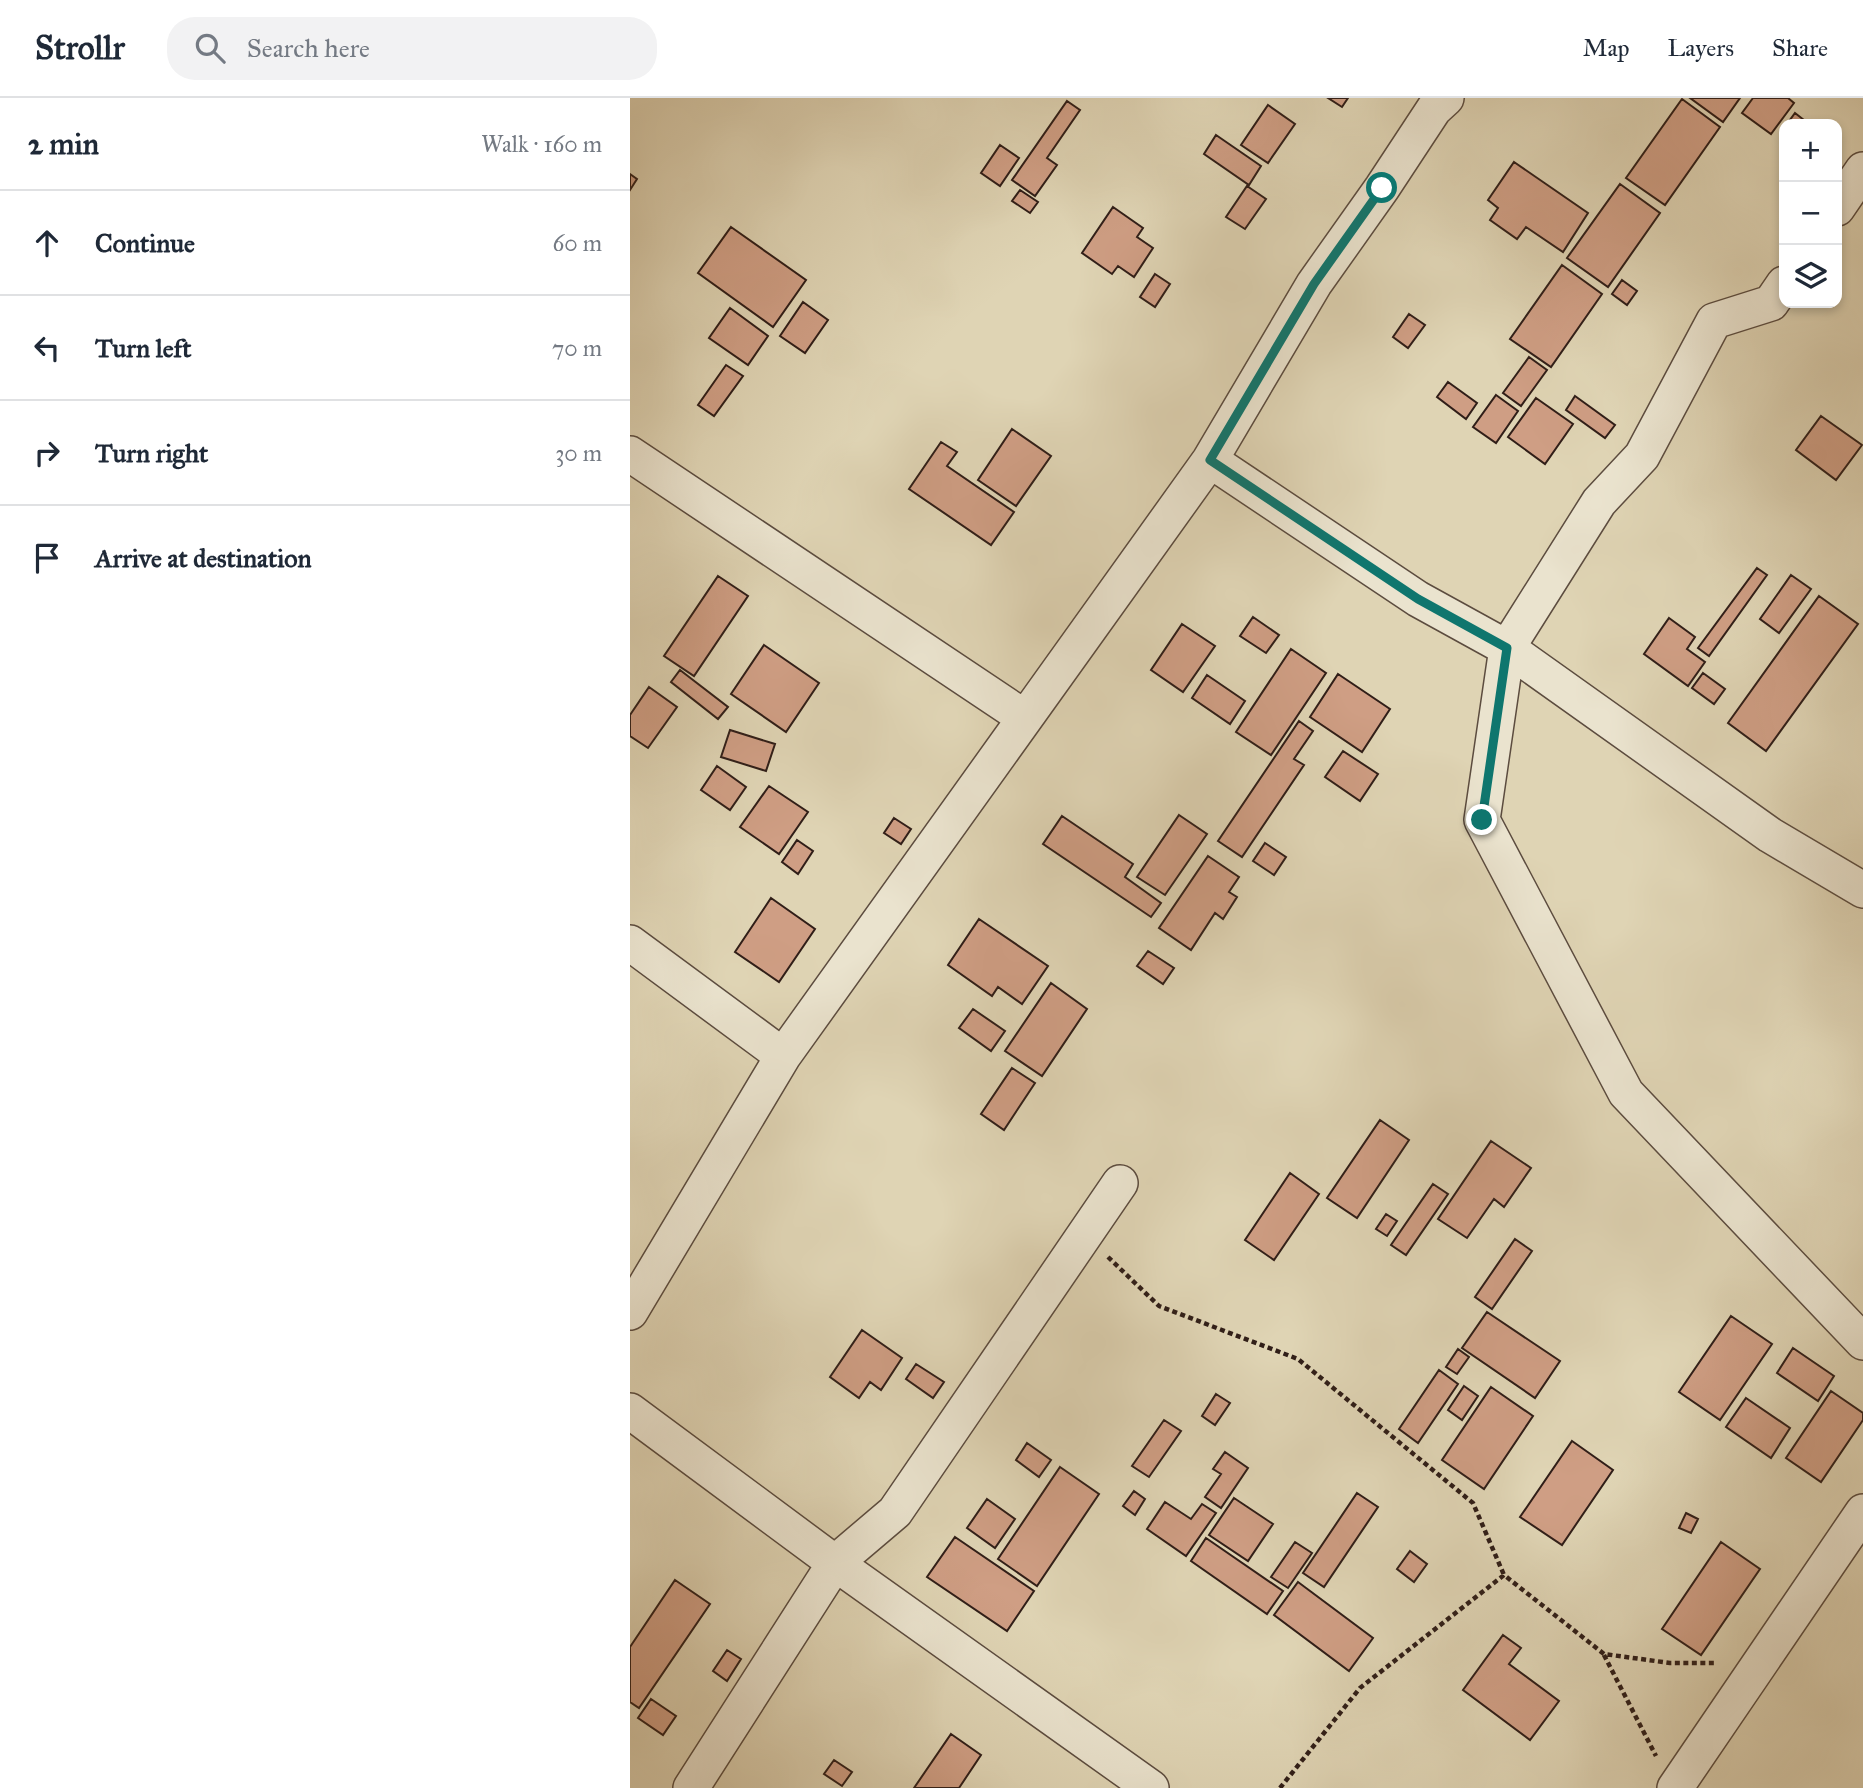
<!DOCTYPE html>
<meta charset="utf-8">
<style>
body{margin:0;font-family:"IM FELL Great Primer",serif;background:#f2f2f3;color:#1f2937}
.controls{position:absolute;right:21px;top:21px;display:grid;overflow:hidden;border-radius:14px;box-shadow:0 4px 10px #0003}
.controls button{width:63px;height:63px;display:grid;place-items:center;padding:0;border:0;border-bottom:2px solid #e0e1e3;background:#fff;color:#1f2937;font:35px sans-serif}
.stop{position:absolute;width:21px;height:21px;margin:-16px;border:5px solid #0f766e;border-radius:50%;background:#fff}
.stop.end{background:#0f766e;border-color:#fff;box-shadow:0 2px 7px #0008}
.list{margin:0;padding:0;list-style:none}
h2{display:flex;justify-content:space-between;align-items:center;height:91px;margin:0;padding:0 28px;font-size:30px}
h2 small{font-size:23px;font-weight:400;color:#747a83}
.list li{display:grid;grid-template-columns:46px 1fr auto;gap:21px;align-items:center;box-sizing:border-box;height:105px;padding:0 28px;border-top:2px solid #e0e1e3}
.list b{display:block;font-size:26px;white-space:nowrap}
.list em{font-size:23px;font-style:normal;color:#747a83}
.icon{flex:none;width:38px;height:38px;fill:none;stroke:currentColor;stroke-width:2;stroke-linecap:round;stroke-linejoin:round}
.map{position:relative;flex:none;width:1233px;height:1690px;overflow:hidden}
header{display:flex;align-items:center;gap:42px;box-sizing:border-box;height:98px;padding:0 35px;background:#fff;border-bottom:2px solid #e0e1e3}
header strong{font-size:33px}
nav{display:flex;gap:38px;margin-inline-start:auto;font-size:24px}
.search{width:490px;height:63px;background:#f2f2f3;display:flex;align-items:center;gap:18px;box-sizing:border-box;padding:0 24px;border-radius:28px;color:#747a83;font-size:26px}
main{display:flex}
aside{flex:1;background:#fff}
.map>svg:first-child{display:block}
.building{fill:#cf9e84;stroke:#301e18;stroke-width:2}
.lines{fill:none;stroke-linecap:round;stroke-linejoin:round}
.minor-casing{stroke:#5c4c3f;stroke-width:38}
.path{stroke:#301e18;stroke-width:4.5;stroke-dasharray:5 3.5;stroke-linecap:butt}
.minor{stroke:#eae3ce;stroke-width:35}
.route{stroke:#0f766e;stroke-width:9}
</style>
<header>
<strong>Strollr</strong>
<div class="search"><svg class="icon" aria-label="search" viewBox="0 0 24 24"><circle cx="10" cy="10" r="6"/><path d="M15 15l6 6"/></svg>Search here</div>
<nav><a>Map</a><a>Layers</a><a>Share</a></nav>
</header>
<main>
<aside>
<h2>2 min<small>Walk · 160 m</small></h2>
<ul class="list">
<li><svg class="icon" aria-label="ahead" viewBox="0 0 24 24"><path d="M12 20V5M6 11l6-6 6 6"/></svg><div><b>Continue</b></div><em>60 m</em></li>
<li><svg class="icon" aria-label="left" viewBox="0 0 24 24"><path d="M17 20v-9H6M10 6l-5 5 5 5"/></svg><div><b>Turn left</b></div><em>70 m</em></li>
<li><svg class="icon" aria-label="right" viewBox="0 0 24 24"><path d="M7 20v-9h11M14 6l5 5-5 5"/></svg><div><b>Turn right</b></div><em>30 m</em></li>
<li><svg class="icon" aria-label="arrive" viewBox="0 0 24 24"><path d="M6 21V4h12l-3 4 3 4H6"/></svg><div><b>Arrive at destination</b></div></li>
</ul>
</aside>
<div class="map">
<svg width="1233" height="1690" viewBox="0 0 1233 1690">
<rect width="100%" height="100%" fill="#dfd4b4"/>
<filter id="stains"><feTurbulence type="fractalNoise" baseFrequency=".00286" numOctaves="4"/><feColorMatrix values="0 0 0 0 .2 0 0 0 0 .09 0 0 0 0 .02 0 0 0 .5 -.17"/></filter>
<radialGradient id="worn" r=".72"><stop offset=".6" stop-color="#630" stop-opacity="0"/><stop offset="1" stop-color="#630" stop-opacity=".3"/></radialGradient>
<path class="building" d="M698 0H718L712 9Z
M1060 0H1110L1093 24Z
M1123 0H1158L1164 5 1141 36 1112 15Z
M1052 1 1090 29 1035 107 996 80Z
M437 3 450 12 417 60 427 67 405 98 382 82Z
M638 7 665 26 638 65 611 47Z
M1165 15 1179 26H1157Z
M586 37 631 68 619 87 574 56Z
M370 47 389 60 370 88 351 75Z
M884 64 958 115 933 154 896 129 887 141 860 122 868 110 858 102Z
M0 76 7 81 0 92Z
M990 86 1030 115 978 189 937 160Z
M617 88 636 101 615 131 596 119Z
M390 92 408 104 400 115 382 103Z
M483 109 513 130 507 139 523 150 504 179 488 168 482 176 452 155Z
M101 129 176 182 143 229 68 175Z
M932 167 972 196 921 269 880 241Z
M525 176 540 186 525 209 510 199Z
M992 182 1007 193 997 207 982 196Z
M173 204 198 222 175 255 150 238Z
M100 210 138 238 118 267 79 240Z
M779 216 795 227 778 250 763 239Z
M899 259 917 272 891 308 873 295Z
M96 267 113 278 84 318 68 307Z
M818 284 847 305 836 321 807 299Z
M866 297 888 313 866 345 843 329Z
M945 298 985 327 975 340 936 312Z
M906 300 943 326 915 366 878 339Z
M1191 318 1232 347 1206 382 1166 352Z
M382 331 421 358 386 408 348 382Z
M311 344 327 354 317 368 384 414 361 447 279 391Z
M1127 470 1137 477 1079 558 1068 550Z
M1161 477 1181 491 1149 535 1130 521Z
M88 478 118 498 64 578 34 558Z
M1189 498 1228 526 1136 653 1098 625Z
M623 519 649 537 636 555 610 538Z
M1039 520 1065 539 1057 551 1075 564 1058 588 1014 556Z
M552 526 585 548 553 594 521 572Z
M134 547 189 585 156 634 101 596Z
M661 551 696 575 641 657 606 634Z
M50 572 98 609 88 621 41 584Z
M1073 575 1095 591 1084 606 1062 590Z
M708 576 760 611 732 654 680 619Z
M577 577 615 603 600 626 562 600Z
M19 589 47 609 18 650 0 638V617Z
M669 623 683 633 664 661 674 667 612 759 588 743Z
M100 632 145 646 136 673 91 659Z
M713 653 748 676 730 703 695 679Z
M87 668 116 689 100 712 71 692Z
M139 688 178 714 149 756 110 729Z
M549 717 577 736 535 797 507 779Z
M432 718 503 766 495 779 531 805 521 819 413 746Z
M264 720 281 731 271 746 254 735Z
M167 742 183 753 168 776 152 764Z
M635 745 656 759 644 777 623 763Z
M578 758 609 779 599 794 607 799 593 821 585 815 561 852 529 830Z
M141 800 185 831 149 884 105 854Z
M349 821 418 868 392 906 368 889 362 898 318 867Z
M518 853 544 870 533 886 507 868Z
M421 885 457 911 412 978 375 953Z
M343 911 375 933 361 953 329 930Z
M382 970 405 985 374 1032 351 1016Z
M750 1022 779 1042 727 1120 697 1100Z
M861 1043 901 1070 874 1109 864 1101 837 1140 808 1121Z
M660 1075 689 1096 644 1162 615 1142Z
M803 1086 818 1096 776 1157 761 1147Z
M756 1116 767 1123 757 1138 746 1131Z
M885 1141 902 1153 862 1211 845 1199Z
M857 1214 930 1263 905 1300 832 1250Z
M1101 1218 1142 1246 1090 1322 1049 1294Z
M232 1232 272 1260 251 1292 240 1284 229 1300 200 1279Z
M1163 1250 1204 1278 1188 1303 1147 1275Z
M828 1251 839 1259 827 1276 816 1269Z
M286 1266 314 1284 303 1300 276 1281Z
M809 1272 828 1286 788 1345 769 1331Z
M834 1288 848 1298 832 1322 818 1312Z
M861 1289 903 1318 854 1391 812 1362Z
M1201 1293 1233 1315V1322L1191 1384 1156 1360Z
M586 1296 600 1305 585 1327 572 1318Z
M1116 1300 1160 1330 1141 1360 1096 1329Z
M534 1322 551 1333 519 1379 502 1368Z
M942 1343 983 1372 932 1447 890 1419Z
M397 1345 421 1362 409 1379 386 1362Z
M595 1354 618 1370 591 1410 575 1399 591 1376 583 1371Z
M430 1369 469 1396 407 1488 368 1461Z
M504 1393 515 1401 505 1417 493 1408Z
M727 1395 748 1409 694 1489 673 1475Z
M604 1400 643 1426 618 1463 579 1437Z
M357 1401 385 1421 365 1450 337 1430Z
M535 1404 561 1421 572 1406 586 1415 556 1458 517 1431Z
M1056 1415 1068 1421 1061 1435 1049 1430Z
M325 1439 404 1493 377 1533 297 1479Z
M576 1440 653 1493 637 1516 561 1463Z
M665 1444 682 1455 658 1490 641 1479Z
M1091 1444 1130 1471 1071 1557 1032 1531Z
M780 1453 797 1466 784 1484 767 1471Z
M45 1482 80 1506 9 1610 0 1604V1549Z
M668 1484 743 1540 719 1573 644 1517Z
M873 1537 891 1550 879 1566 929 1603 900 1642 833 1592Z
M97 1552 111 1561 97 1583 83 1573Z
M21 1601 46 1618 33 1637 8 1620Z
M321 1636 351 1657 329 1690H284Z
M204 1662 222 1674 212 1688 194 1676Z"/>
<g class="lines">
<defs>
<path id="minor" d="M1207 110 1233 72
M0 356 395 620
M580 362 788 501 877 550 969 404 1012 358 1084 223 1141 205 1154 186
M1233 792 1140 737 877 550 852 722 996 995 1233 1244
M0 845 153 958
M0 1214 153 958 580 362 684 186 752 90 804 11 816 0
M0 1313 205 1465 521 1690
M61 1690 205 1465 265 1414 490 1085
M1045 1690 1233 1414"/>
</defs>
<use href="#minor" class="minor-casing"/>
<path class="path" d="M478 1159 529 1208 668 1261 843 1405 874 1477
M974 1557 1026 1658
M650 1690 730 1590 874 1477 974 1556 1040 1565H1087"/>
<use href="#minor" class="minor"/>
</g>
<g class="lines">
<path class="route" d="M752 90 684 186 580 362 788 501 877 550 852 722"/>
</g>
<rect width="100%" height="100%" filter="url(#stains)"/>
<rect width="100%" height="100%" fill="url(#worn)"/>
</svg>
<div class="controls">
<button>+</button>
<button>−</button>
<button><svg class="icon" aria-label="layers" viewBox="0 0 24 24"><path d="M12 4l9 5-9 5-9-5zM3 14l9 5 9-5"/></svg></button>
</div>
<div class="stop" style="left:752px;top:90px"></div>
<div class="stop end" style="left:852px;top:722px"></div>
</div>
</main>
